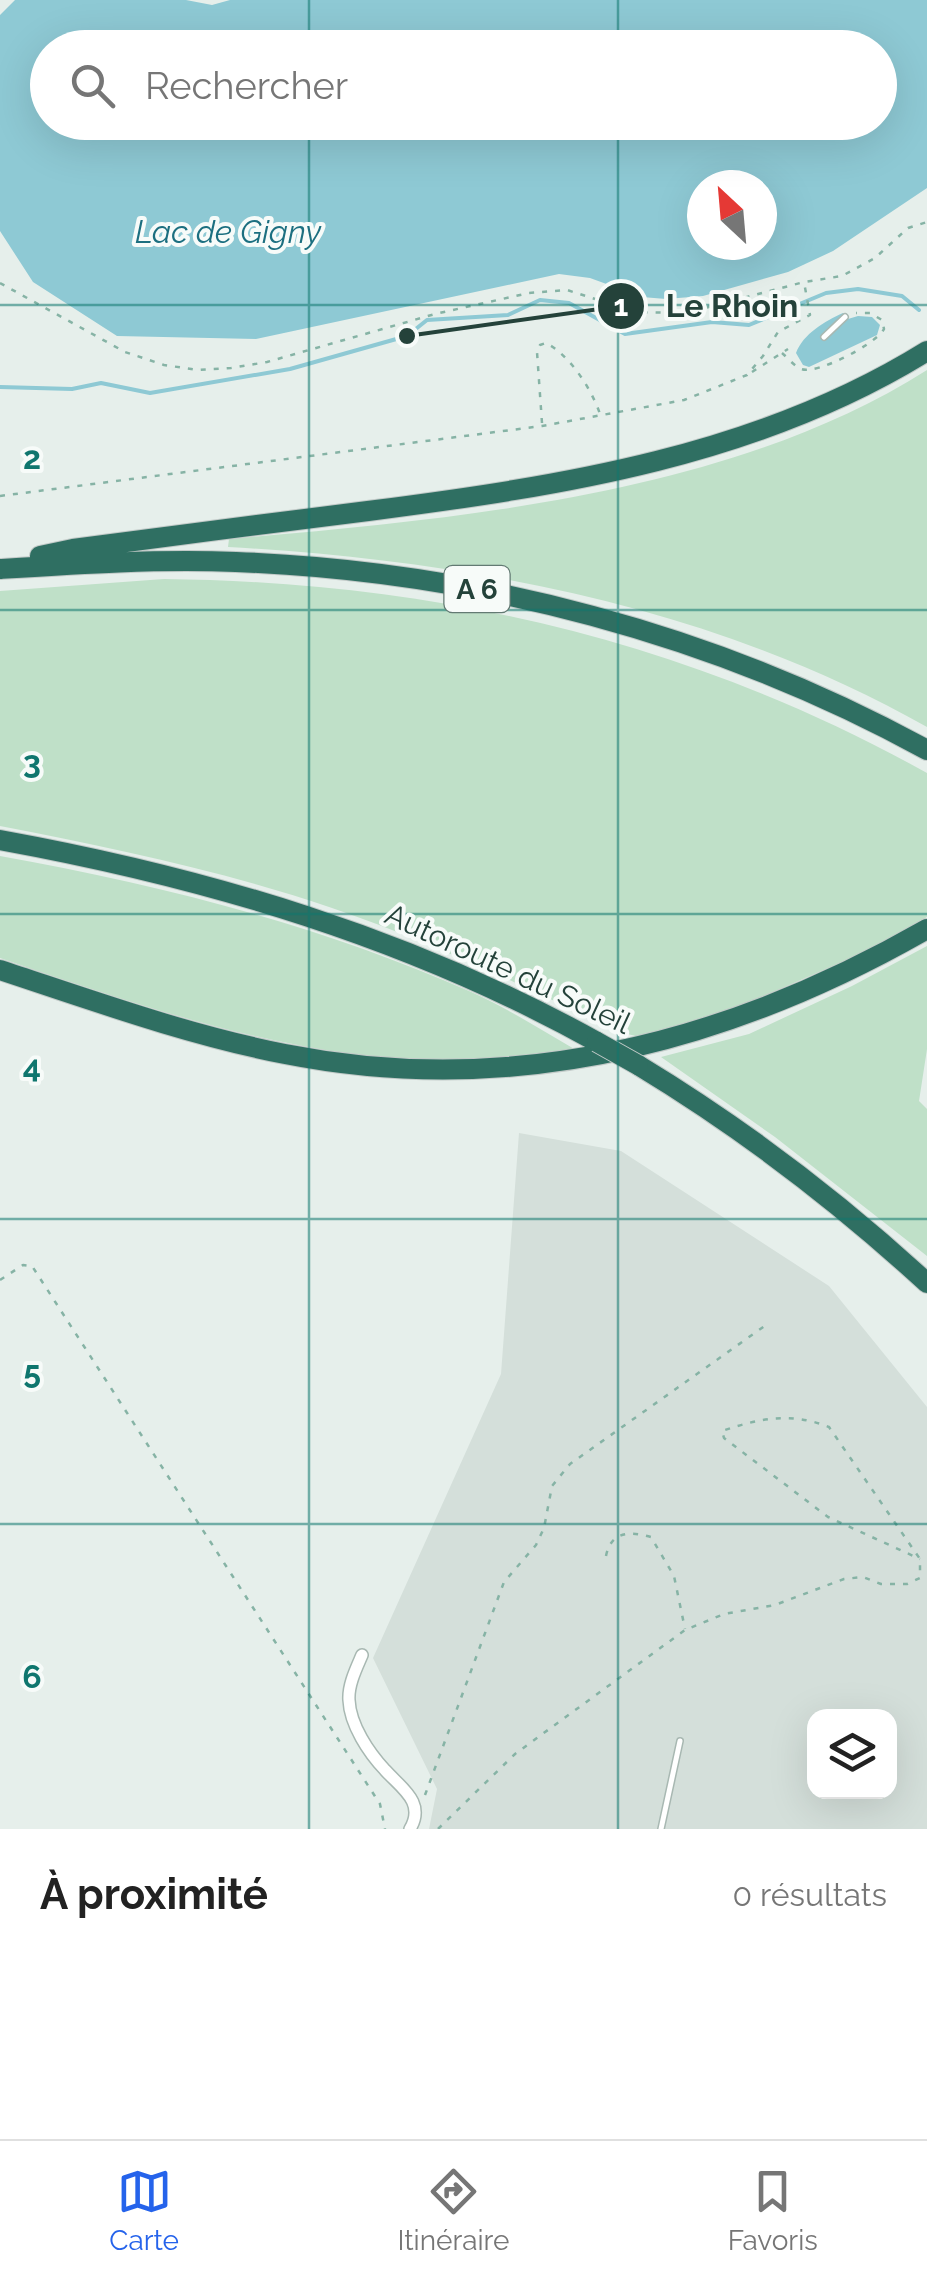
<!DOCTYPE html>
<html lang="fr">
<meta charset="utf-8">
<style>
body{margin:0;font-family:Raleway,sans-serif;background:#f6f6f6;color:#222}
.controls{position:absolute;right:30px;bottom:30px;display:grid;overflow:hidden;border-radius:20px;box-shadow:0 10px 40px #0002}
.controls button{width:90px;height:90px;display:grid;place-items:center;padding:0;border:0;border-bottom:2px solid #e0e0e0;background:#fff;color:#222;font:50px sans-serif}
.compass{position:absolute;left:687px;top:170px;width:90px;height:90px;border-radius:50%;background:#fff;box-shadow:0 10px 40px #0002;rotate:334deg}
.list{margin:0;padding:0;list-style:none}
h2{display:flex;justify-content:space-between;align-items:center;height:130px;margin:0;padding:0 40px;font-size:42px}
h2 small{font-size:32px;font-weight:400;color:#767676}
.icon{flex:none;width:55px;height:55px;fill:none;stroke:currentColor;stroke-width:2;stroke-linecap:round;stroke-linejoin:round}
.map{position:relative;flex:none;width:927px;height:1829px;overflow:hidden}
.search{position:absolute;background:#fff;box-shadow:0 10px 40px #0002;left:30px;right:30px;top:30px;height:110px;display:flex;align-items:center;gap:25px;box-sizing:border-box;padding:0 35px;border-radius:55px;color:#767676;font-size:38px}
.sheet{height:310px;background:#fff}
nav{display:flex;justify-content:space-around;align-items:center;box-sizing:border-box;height:140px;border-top:2px solid #e0e0e0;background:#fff;font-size:28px;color:#767676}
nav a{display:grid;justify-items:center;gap:5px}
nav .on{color:#2563eb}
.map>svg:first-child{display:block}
.built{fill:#d4dfda;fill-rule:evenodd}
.green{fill:#bfe0c8}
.water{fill:#8ec9d4;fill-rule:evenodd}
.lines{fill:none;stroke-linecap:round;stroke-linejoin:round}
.stream{stroke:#8ec9d4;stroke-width:4}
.lane-casing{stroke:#a8b8b2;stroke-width:8}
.street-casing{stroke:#a8b8b2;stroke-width:14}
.highway-casing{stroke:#c2cac8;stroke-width:22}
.path{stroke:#86b3a5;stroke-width:2.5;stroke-dasharray:5 8;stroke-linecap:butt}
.lane{stroke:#fff;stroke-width:5}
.street{stroke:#fff;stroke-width:11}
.highway{stroke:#2f6f62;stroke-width:20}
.highway-bridge-casing{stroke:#c2cac8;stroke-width:22;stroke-linecap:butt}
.highway-bridge{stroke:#2f6f62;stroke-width:20}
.grid{fill:none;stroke:#0f766e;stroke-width:2.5;stroke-opacity:0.55}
.labels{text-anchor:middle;stroke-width:8;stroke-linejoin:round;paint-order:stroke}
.shield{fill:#f7fbf9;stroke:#637a73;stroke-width:2.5}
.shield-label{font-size:28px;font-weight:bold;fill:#24423a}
.street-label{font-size:30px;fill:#24423a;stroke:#f7fbf9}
.water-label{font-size:32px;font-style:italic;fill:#1c6f80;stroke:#f7fbf9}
.grid-label{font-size:32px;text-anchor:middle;font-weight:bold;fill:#0f766e;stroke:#f7fbf9;stroke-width:8;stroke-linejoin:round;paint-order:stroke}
.leader{fill:none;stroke:#24423a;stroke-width:4}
.callout-dot{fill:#24423a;stroke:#f7fbf9;stroke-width:4}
.mark-label{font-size:30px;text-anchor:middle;font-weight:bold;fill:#fff}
.callout-label{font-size:32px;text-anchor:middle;font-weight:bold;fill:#24423a;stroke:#f7fbf9;stroke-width:8;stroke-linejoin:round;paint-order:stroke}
</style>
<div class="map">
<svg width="927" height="1829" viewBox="0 0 927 1829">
<rect width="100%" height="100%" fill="#e6efeb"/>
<path class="built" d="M519 1133 621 1151 829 1286 927 1407V1829H429L437 1789 373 1658 501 1374ZM814 1716H890V1792H814Z"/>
<path class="green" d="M927 370V727C713 606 471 561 228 547L229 539C457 519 730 495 927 370Z
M164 579C436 582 688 640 927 773V917L863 953 708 1020 640 1037 619 1032C525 986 431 942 332 908 224 871 112 848 0 826V591Z
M0 856C161 885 319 925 469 991 506 1007 541 1030 576 1050 380 1089 183 1021 0 958Z
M927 946V1049L919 1101 927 1109V1256L775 1137 661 1057 749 1034 852 986Z"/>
<path class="water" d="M15 0H186L212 5 230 0H927V188L833 251 788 272 703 296 666 299 642 297 590 278 559 274 256 339 117 336 33 282 0 231V15ZM48 48H880V122H48ZM702 185H762V245H702Z
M843 313 848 319 858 316 872 317 880 325 877 335 809 367 803 365 796 353C803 334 825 321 843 313Z"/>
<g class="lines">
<path class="stream" d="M0 387 72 389 101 383 150 393 290 369 407 336 427 320 508 315 540 300 569 303 625 334 712 322 749 325 826 293 858 289 902 296 919 310"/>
<defs>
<path id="lane" d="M824 337 845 317
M661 1829 680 1741"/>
<path id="street" d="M362 1655C356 1669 348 1685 349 1700 350 1725 369 1753 385 1770 401 1788 426 1802 410 1829"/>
<path id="highway" d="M40 556 73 549C171 536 270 523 368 511 562 486 758 456 927 351
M0 569C79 564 157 559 236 562 476 571 716 634 927 750
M0 840C209 878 410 938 597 1042
M0 970C94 1001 188 1035 285 1054 513 1099 728 1043 927 929
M638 1065C742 1128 838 1201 927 1283"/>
</defs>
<use href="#lane" class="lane-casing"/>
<use href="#street" class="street-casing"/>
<use href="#highway" class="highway-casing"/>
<path class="path" d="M0 283 125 352 164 365 198 370 231 368 267 362 435 314 529 293 567 290 636 312 686 313 804 282 842 276 875 258 908 228 927 222
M782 353C788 358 794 366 801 369 817 375 876 344 884 329L882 320 870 313H856
M752 372 788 349
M542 423 537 352 540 345 546 343C570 355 592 390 600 414
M0 496 542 426 684 400 747 375 763 356 778 332 810 315 804 282
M0 1280 23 1265 32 1266 380 1804 385 1829
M606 1556C611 1531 630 1531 651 1537L674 1576 685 1629
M425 1795 504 1582 536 1545 544 1528 552 1486 570 1464 766 1325
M438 1829 515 1754 685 1630 724 1614 775 1605 844 1579 863 1577 881 1584H907L920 1578V1559L829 1427C792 1412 760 1418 722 1431L724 1438 828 1517 920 1559"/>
<use href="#lane" class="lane"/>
<use href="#street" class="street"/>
<use href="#highway" class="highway"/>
<defs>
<path id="highway-bridge" d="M597 1042 638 1065"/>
</defs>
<use href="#highway-bridge" class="highway-bridge-casing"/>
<use href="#highway-bridge" class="highway-bridge"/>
</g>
<path class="grid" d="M309 0V48M618 0V48M309 122V1829M618 122V1829M0 305H927M0 610H927M0 914H927M0 1219H927M0 1524H927"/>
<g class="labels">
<rect class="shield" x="444.5" y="566" width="65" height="46" rx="8"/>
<g class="shield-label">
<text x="477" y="599">A 6</text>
</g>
<g class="street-label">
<text transform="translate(508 969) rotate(25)" y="10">Autoroute du Soleil</text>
</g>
<g class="water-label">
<text x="228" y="243">Lac de Gigny</text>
</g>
</g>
<g class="grid-label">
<text x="32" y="469">2</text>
<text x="32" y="773">3</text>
<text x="32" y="1078">4</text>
<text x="32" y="1383">5</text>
<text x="32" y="1688">6</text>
</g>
<path class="leader" d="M407 336L621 306"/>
<g class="callout-dot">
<circle cx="407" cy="336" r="10"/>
<circle cx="621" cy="306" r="25"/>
</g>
<g class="mark-label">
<text x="621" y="316">1</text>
</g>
<g class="callout-label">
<text x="732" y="317">Le Rhoin</text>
</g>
</svg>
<div class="controls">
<button><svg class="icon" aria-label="layers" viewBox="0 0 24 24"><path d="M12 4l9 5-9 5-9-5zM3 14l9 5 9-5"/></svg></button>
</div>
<svg class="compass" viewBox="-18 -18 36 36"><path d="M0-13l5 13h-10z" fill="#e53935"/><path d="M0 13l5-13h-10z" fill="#767676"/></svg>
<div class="search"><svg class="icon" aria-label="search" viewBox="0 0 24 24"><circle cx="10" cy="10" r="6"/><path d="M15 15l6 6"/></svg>Rechercher</div>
</div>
<section class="sheet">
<h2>À proximité<small>0 résultats</small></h2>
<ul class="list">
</ul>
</section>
<nav>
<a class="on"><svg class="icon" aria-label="map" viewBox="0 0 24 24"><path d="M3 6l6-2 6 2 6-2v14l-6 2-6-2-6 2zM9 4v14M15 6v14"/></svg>Carte</a>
<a><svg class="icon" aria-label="directions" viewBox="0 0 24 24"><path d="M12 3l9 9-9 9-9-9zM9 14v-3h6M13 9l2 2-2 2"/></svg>Itinéraire</a>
<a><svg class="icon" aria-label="saved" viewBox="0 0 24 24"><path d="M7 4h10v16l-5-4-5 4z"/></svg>Favoris</a>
</nav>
